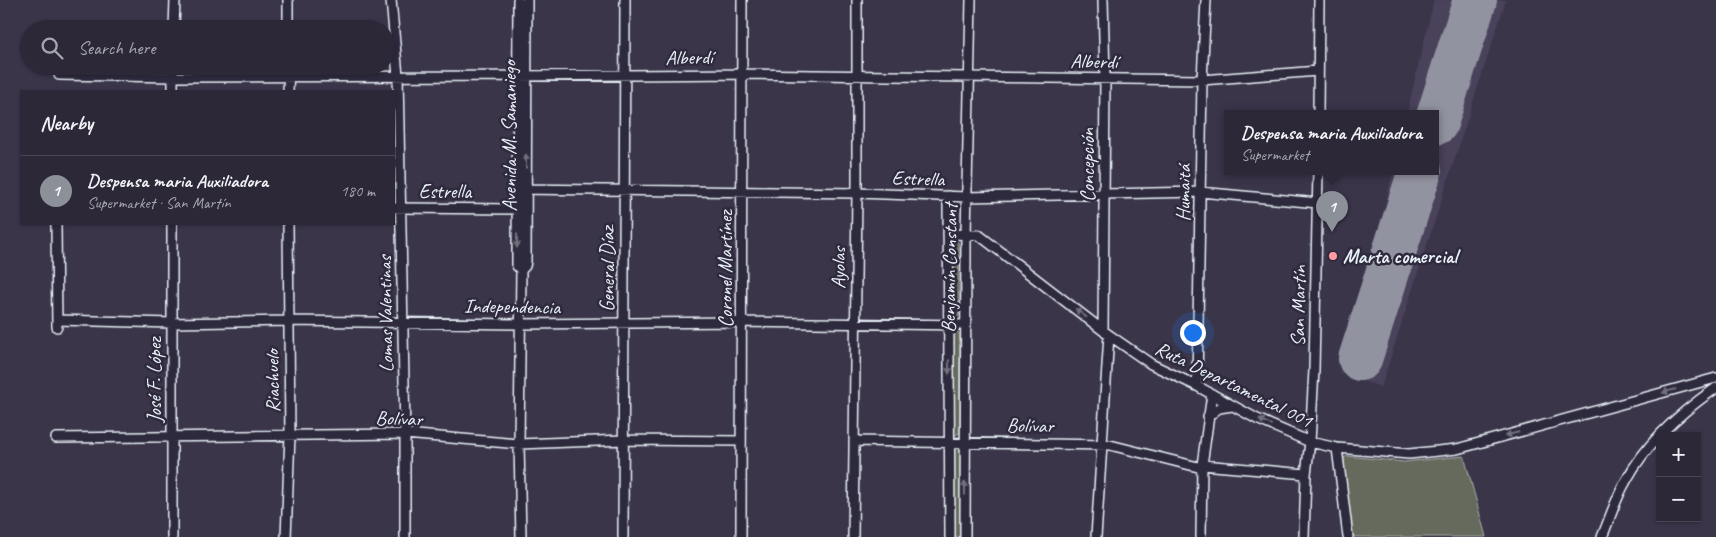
<!DOCTYPE html>
<meta charset="utf-8">
<style>
body{margin:0;font-family:Caveat,sans-serif;background:#343040;color:#f1f3f6}
.controls{position:absolute;right:15px;bottom:15px;display:grid;overflow:hidden;border-radius:0px;box-shadow:0 1px 4px #0004}
.controls button{width:45px;height:45px;display:grid;place-items:center;padding:0;border:0;border-bottom:1px solid #484453;background:#2c2838;color:#f1f3f6;font:25px sans-serif}
.you{position:absolute;left:1192px;top:332px;width:18px;height:18px;margin:-12px;border:4px solid #fff;border-radius:50%;background:#1a73e8;box-shadow:0 0 0 8px #1a73e833}
.badge{display:grid;place-items:center;width:32px;height:32px;border-radius:50%;background:#8c9099;color:#fff;font-size:16px;font-weight:700}
.pin{position:absolute;translate:-50% -41px;filter:drop-shadow(0 1px 2px #0008)}
.pin::after{content:'';position:absolute;top:26px;width:18px;height:15px;background:inherit;clip-path:polygon(0 0,100% 0,50% 100%)}
.popup{position:absolute;left:1224px;top:110px;width:215px;height:65px;box-sizing:border-box;display:grid;place-content:center;border-radius:0px;background:#2c2838;filter:drop-shadow(0 1px 4px #0005);font-size:16px;white-space:nowrap;color:#a6a6ae}
.popup b{font-size:19px;color:#f1f3f6}
.popup::after{content:'';position:absolute;left:50%;top:100%;margin-left:-10px;border:10px solid transparent;border-top-color:#2c2838}
.list{margin:0;padding:0;list-style:none}
h2{display:flex;justify-content:space-between;align-items:center;height:65px;margin:0;padding:0 20px;font-size:21px}
h2 small{font-size:16px;font-weight:400;color:#a6a6ae}
.list li{display:grid;grid-template-columns:32px 1fr auto;gap:15px;align-items:center;box-sizing:border-box;height:70px;padding:0 20px;border-top:1px solid #484453}
.list b{display:block;font-size:19px;white-space:nowrap}
.list p{margin:0;font-size:16px;white-space:nowrap;color:#a6a6ae}
.list em{font-size:16px;font-style:normal;color:#a6a6ae}
.icon{flex:none;width:28px;height:28px;fill:none;stroke:currentColor;stroke-width:2;stroke-linecap:round;stroke-linejoin:round}
.map{position:relative;flex:none;width:1716px;height:537px;overflow:hidden}
.search{position:absolute;background:#2c2838;box-shadow:0 1px 4px #0004;left:20px;top:20px;width:375px;height:55px;display:flex;align-items:center;gap:12px;box-sizing:border-box;padding:0 18px;border-radius:28px;color:#a6a6ae;font-size:19px}
.panel{position:absolute;background:#2c2838;box-shadow:0 1px 4px #0004;left:20px;top:90px;width:375px;height:135px;border-radius:0px}
.map>svg:first-child{display:block}
.built{fill:#4a425a}
.green{fill:#666b5d;stroke:#a7aeaa}
.lines{fill:none;stroke-linecap:round;stroke-linejoin:round}
.runway{stroke:#9293a1;stroke-width:44}
.minor-casing{stroke:#e8f1f8;stroke-width:12}
.minor{stroke:#2f2a3d;stroke-width:9}
.oneway{fill:#70707e}
.poi-dot{fill:#ff9aa2;stroke:#2f2a3d;stroke-width:2}
.labels{text-anchor:middle;stroke-width:5;stroke-linejoin:round;paint-order:stroke}
.street-label{font-size:20px;fill:#e8f1f8;stroke:#2f2a3d}
.poi-label{font-size:20px;font-weight:bold;fill:#e8f1f8;stroke:#2f2a3d;text-anchor:start}
</style>
<div class="map">
<svg width="1716" height="537" viewBox="0 0 1716 537">
<rect width="100%" height="100%" fill="#3b354a"/>
<filter id="ink" filterUnits="userSpaceOnUse"><feTurbulence type="fractalNoise" baseFrequency=".02" numOctaves="2"/><feDisplacementMap in="SourceGraphic" scale="10" xChannelSelector="R" yChannelSelector="G"/><feConvolveMatrix kernelMatrix="1 2 1 2 8 2 1 2 1" color-interpolation-filters="sRGB"/></filter>
<g filter="url(#ink)">
<path class="built" d="M1434 0H1506L1381 387 1340 373 1343 350 1375 250 1393 171H1436V113H1407Z"/>
<path class="green" d="M955 241 959 243V315L957 318 953 315V243Z
M955 331 960 334V433L955 435 954 433 953 333Z
M956 448 960 449V537H954V449Z
M1347 456 1404 462 1464 456 1486 537H1353L1342 459Z"/>
<g class="lines">
<path class="runway" d="M1436 123 1475 0
M1360 359 1420 171"/>
<defs>
<path id="minor" d="M288 0V29
M391 0 398 76 405 434V537
M518 0 517 262V266L521 270 519 444 521 537
M174 29 175 0
M59 75 173 77 518 76 742 74 1202 80 1318 71
M173 91V66
M288 91 289 66
M1318 113 1319 0
M517 189 857 193 967 197 1200 192 1318 203
M948 196 950 537
M394 208 521 209
M56 224 57 327
M172 224V537
M948 234 979 235 1109 335 1151 364 1197 386 1257 419 1310 442 1337 448 1409 454 1457 449 1716 378
M521 270 525 266 526 262 527 0
M57 320 172 323 288 321 520 324 742 322 966 325
M1103 330 1105 79 1103 0
M1197 386 1202 80 1206 0
M1208 416 1219 408 1232 406
M56 438 405 434 519 444 624 440 741 441
M854 441 1110 445 1202 468
M1337 448 1348 537
M1202 465 1306 474
M286 537 290 435 288 224
M623 537 625 0
M741 537 742 0
M853 537 857 193V0
M965 537 966 234 971 0
M1096 537 1109 335
M1201 537 1202 465 1212 394
M1304 537 1306 474 1310 442 1314 370 1318 171
M1602 537C1610 518 1616 498 1626 481 1646 443 1681 412 1716 388"/>
</defs>
<use href="#minor" class="minor-casing"/>
<use href="#minor" class="minor"/>
</g>
<defs><path id="oneway-solid" d="M-6-.8H1V-3.2L6.5 0L1 3.2V.8H-6Z" transform="scale(1.25)"/></defs>
<g class="oneway">
<use href="#oneway-solid" transform="translate(526 161) rotate(-90)"/>
<use href="#oneway-solid" transform="translate(517 241) rotate(90)"/>
<use href="#oneway-solid" transform="translate(1081 313) rotate(-142)"/>
<use href="#oneway-solid" transform="translate(949 367) rotate(90)"/>
<use href="#oneway-solid" transform="translate(1669 391) rotate(165)"/>
<use href="#oneway-solid" transform="translate(1265 422) rotate(-156)"/>
<use href="#oneway-solid" transform="translate(1512 434) rotate(165)"/>
<use href="#oneway-solid" transform="translate(965 488) rotate(-90)"/>
</g>
</g>
<circle class="poi-dot" cx="1333" cy="256" r="5"/>
<g class="labels">
<g class="street-label">
<text transform="translate(689 57) rotate(-1)" y="7">Alberdí</text>
<text transform="translate(1094 61) rotate(1)" y="7">Alberdí</text>
<text transform="translate(509 136) rotate(-90)" y="7">Avenida M. Samaniego</text>
<text transform="translate(1087 165) rotate(-90)" y="7">Concepción</text>
<text transform="translate(918 178) rotate(2)" y="7">Estrella</text>
<text x="445" y="198">Estrella</text>
<text transform="translate(1183 193) rotate(-89)" y="7">Humaitá</text>
<text transform="translate(838 268) rotate(-89)" y="7">Ayolas</text>
<text transform="translate(949 268) rotate(-89)" y="7">Benjamín Constant</text>
<text transform="translate(607 269) rotate(-90)" y="7">General Díaz</text>
<text transform="translate(725 269) rotate(-90)" y="7">Coronel Martínez</text>
<text transform="translate(512 306) rotate(1)" y="7">Independencia</text>
<text transform="translate(1298 306) rotate(-89)" y="7">San Martín</text>
<text transform="translate(385 314) rotate(-91)" y="7">Lomas Valentinas</text>
<text transform="translate(154 380) rotate(-90)" y="7">José F. López</text>
<text transform="translate(272 381) rotate(-91)" y="7">Riachuelo</text>
<text transform="translate(1234 384) rotate(26)" y="7">Ruta Departamental 001</text>
<text transform="translate(399 418) rotate(2)" y="7">Bolívar</text>
<text transform="translate(1030 425) rotate(1)" y="7">Bolívar</text>
</g>
<g class="poi-label">
<text x="1343" y="263">Marta comercial</text>
</g>
</g>
</svg>
<div class="controls">
<button>+</button>
<button>−</button>
</div>
<div class="you"></div>
<div class="pin badge" style="left:1332px;top:232px">1</div>
<div class="popup"><b>Despensa maria Auxiliadora</b>Supermarket</div>
<div class="search"><svg class="icon" aria-label="search" viewBox="0 0 24 24"><circle cx="10" cy="10" r="6"/><path d="M15 15l6 6"/></svg>Search here</div>
<section class="panel">
<h2>Nearby<small></small></h2>
<ul class="list">
<li><span class="badge">1</span><div><b>Despensa maria Auxiliadora</b><p>Supermarket · San Martín</p></div><em>180 m</em></li>
</ul>
</section>
</div>
